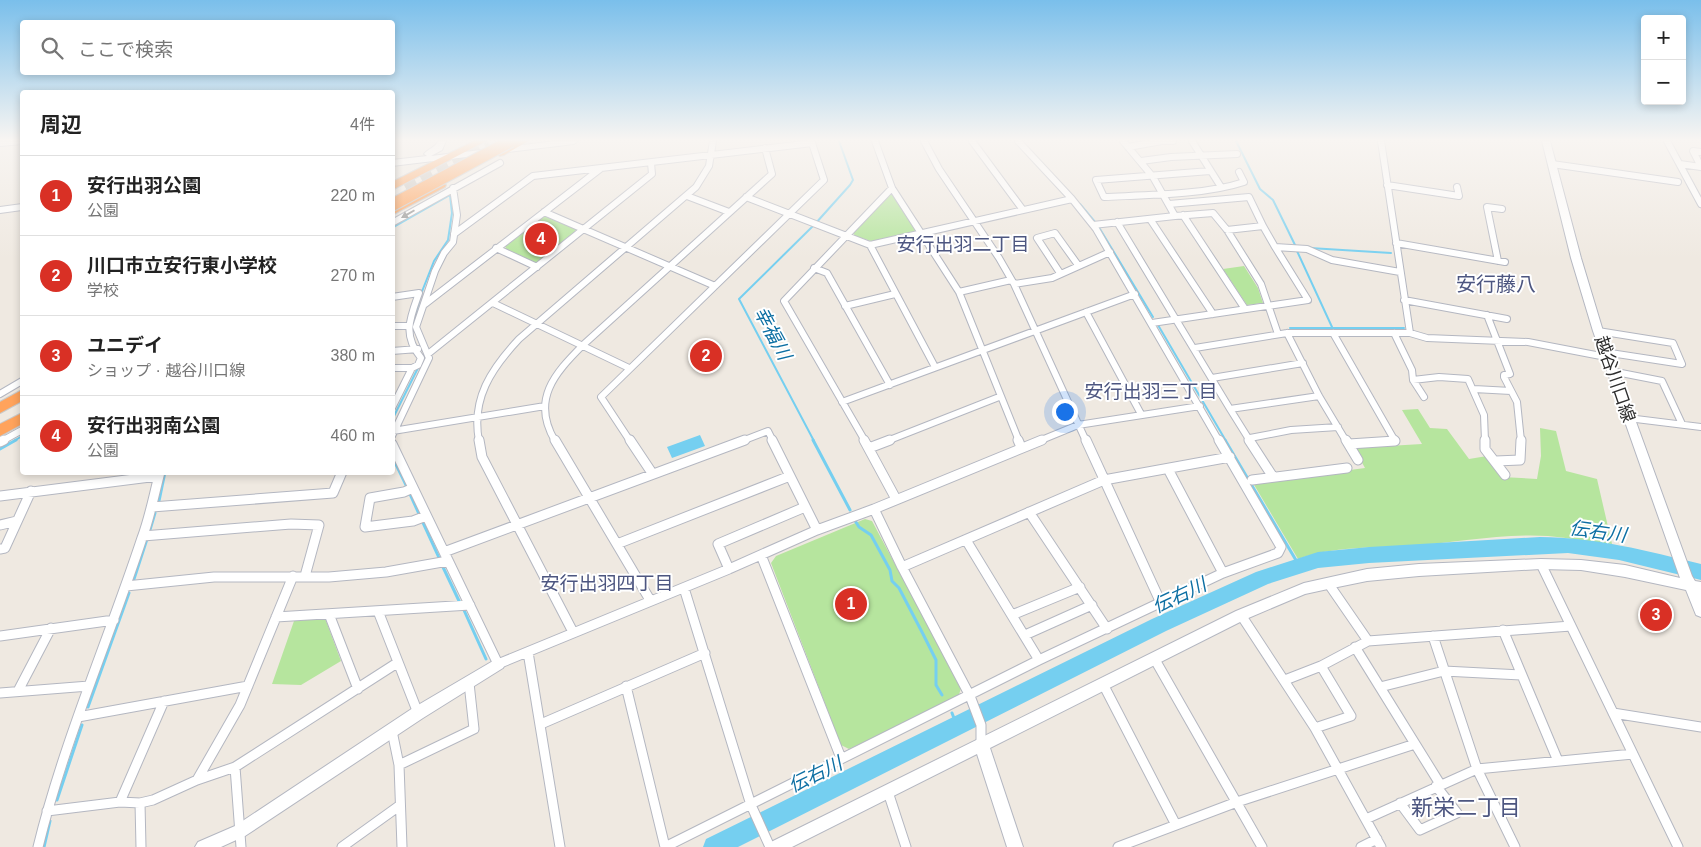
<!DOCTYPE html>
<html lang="ja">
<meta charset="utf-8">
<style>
body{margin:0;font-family:Arial,"Noto Sans JP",sans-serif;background:#f2f2f2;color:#222}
.controls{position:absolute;right:15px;top:15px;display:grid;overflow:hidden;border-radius:5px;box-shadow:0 2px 8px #0003}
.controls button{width:45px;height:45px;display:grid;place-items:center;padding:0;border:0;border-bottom:1px solid #e0e0e0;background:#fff;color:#222;font:25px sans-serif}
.you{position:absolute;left:1064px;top:411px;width:18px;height:18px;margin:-12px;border:4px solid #fff;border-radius:50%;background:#1a73e8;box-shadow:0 0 0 8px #1a73e833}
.badge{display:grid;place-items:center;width:32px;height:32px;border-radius:50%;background:#d93025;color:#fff;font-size:16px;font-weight:700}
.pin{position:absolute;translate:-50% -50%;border:2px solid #fff;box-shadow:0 1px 5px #0006}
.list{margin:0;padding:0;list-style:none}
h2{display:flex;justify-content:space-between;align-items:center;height:65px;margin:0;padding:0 20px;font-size:21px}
h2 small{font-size:16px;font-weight:400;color:#767676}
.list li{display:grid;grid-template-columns:32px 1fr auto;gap:15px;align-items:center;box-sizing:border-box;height:80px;padding:0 20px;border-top:1px solid #e0e0e0}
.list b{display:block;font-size:19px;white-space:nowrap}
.list p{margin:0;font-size:16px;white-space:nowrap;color:#767676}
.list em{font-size:16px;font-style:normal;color:#767676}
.icon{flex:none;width:28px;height:28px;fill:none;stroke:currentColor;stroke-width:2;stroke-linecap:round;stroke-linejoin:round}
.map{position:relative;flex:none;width:1701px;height:847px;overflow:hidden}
.search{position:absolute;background:#fff;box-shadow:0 2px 8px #0003;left:20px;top:20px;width:375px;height:55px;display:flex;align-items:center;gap:12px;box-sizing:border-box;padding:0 18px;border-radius:5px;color:#767676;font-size:19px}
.panel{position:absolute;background:#fff;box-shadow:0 2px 8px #0003;left:20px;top:90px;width:375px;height:385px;border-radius:5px}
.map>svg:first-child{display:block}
.green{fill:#b6e59e}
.water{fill:#75cff0}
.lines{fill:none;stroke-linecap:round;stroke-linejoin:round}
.stream-far1{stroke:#75cff0;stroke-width:2}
.stream{stroke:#75cff0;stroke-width:3}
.river{fill:#75cff0;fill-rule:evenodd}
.highway-tunnel{stroke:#c8c4bd;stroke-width:12;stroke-dasharray:12 6;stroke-linecap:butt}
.street-far1-casing{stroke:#b4b7c1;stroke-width:8}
.street-casing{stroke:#b4b7c1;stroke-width:11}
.secondary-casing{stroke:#b4b7c1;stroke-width:2}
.highway-casing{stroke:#c9c9c9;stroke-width:2}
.street-far1{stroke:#fff;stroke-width:6}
.street{stroke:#fff;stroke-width:9}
.secondary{fill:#fff;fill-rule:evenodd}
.highway{fill:#ffa35c;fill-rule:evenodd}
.highway-bridge-casing{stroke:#c9c9c9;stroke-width:14;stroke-linecap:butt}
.highway-bridge{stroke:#ffa35c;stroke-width:12}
.oneway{fill:#969696}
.labels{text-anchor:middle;stroke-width:4;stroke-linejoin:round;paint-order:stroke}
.street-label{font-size:18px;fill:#2e2e2e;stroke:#fff}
.neighbourhood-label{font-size:19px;fill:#4d5680;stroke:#fff}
.water-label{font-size:19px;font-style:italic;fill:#0d6fa3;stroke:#fff}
.quarter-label{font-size:20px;fill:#4d5680;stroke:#fff}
.near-neighbourhood-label{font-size:22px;fill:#4d5680;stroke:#fff}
</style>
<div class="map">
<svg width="1701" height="847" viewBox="0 0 1701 847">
<rect width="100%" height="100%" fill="#efe9e1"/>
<path class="green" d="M889 195H894L916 229 914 233 874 242 855 236 853 232Z
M541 217H547L575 229 576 232 541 261 535 263 506 249 505 245Z
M1244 266 1258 288 1263 303 1247 305 1223 269Z
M1418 409 1430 428 1447 429 1469 459 1487 456 1502 477 1537 479 1541 456 1540 428 1556 431 1566 471 1597 479 1612 544C1591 542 1569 538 1548 536 1502 533 1454 543 1407 546 1370 548 1334 546 1298 559L1253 483 1365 468 1354 448 1422 444 1402 410Z
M865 519 872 521 961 688 958 698 849 749 841 745 771 563 776 556Z
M325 618 341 661 301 685 272 684 294 621Z"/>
<path class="water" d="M700 435 705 446 672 458 667 447Z"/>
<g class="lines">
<path class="stream-far1" d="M1236 141 1260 189 1273 200 1296 247
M1080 204 1095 222
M392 228 450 195 452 213 448 240 434 261 421 294
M1100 229 1153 317
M1310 248 1391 253
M1297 251 1332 327
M413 321 419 302
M1158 325 1226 441
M1290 328H1404
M392 420 423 358
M14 441 22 436
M814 441 739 299 815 224 850 185 853 180 839 141"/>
<path class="stream" d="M813 440 850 510
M1225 440 1300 567
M0 449 16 440
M392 456 407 487
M409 492 440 560
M159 501 165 472
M854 519 859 527 871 535 890 570 892 581 899 588 923 634 936 660V685L942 695
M149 533 155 513
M442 565 460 603
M134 579 147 539
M463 608 486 659
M88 707 129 593
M952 713 957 726
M57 800 82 725
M44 847 50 821"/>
<path class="river" d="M1540 537C1595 537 1647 551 1701 564V580L1619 560 1568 553 1369 563 1318 568 1268 584 1166 631 738 847H703L706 839 1152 619 1256 572 1318 552 1369 547Z"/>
<path class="highway-tunnel" d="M404 185 487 141"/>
<defs>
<path id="street-far1" d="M875 141 892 188 959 292 1019 441
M924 141 939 169 999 258 1014 284 1086 441
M972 141 1023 210
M1018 141 1072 199 1096 229 1219 441
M1123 141 1153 177 1175 216 1213 213 1227 230 1261 284 1278 334
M1162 141H1173
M1192 141 1221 187
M1381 141 1410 333
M1667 141 1701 204
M0 143 22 141
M1128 147 1162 141
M1701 152 1693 151 1701 167
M1141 161 1171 157 1237 154
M1552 164 1678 182
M1680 164 1701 167
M1210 171 1096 180 1104 197C1146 195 1205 195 1244 182L1239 172
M1387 185 1459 196 1457 187
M687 196 729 212
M746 197 870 245 1072 199
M1169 204 1249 197 1263 226
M544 212 715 286
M1183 215 1245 309
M1150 219 1213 314
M1117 222 1230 409 1319 396
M392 223 500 163
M1093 225 1175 216
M1227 230 1263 226 1275 247 1307 249 1332 260 1400 272
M454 234 533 176 812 143 824 180 601 397 630 441
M1396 243 1505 262
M870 245 935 367
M496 248 537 267
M1498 261 1487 207 1502 209
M814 268 827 273 890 385
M1060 273 1037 238 1055 233 1078 265
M1014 284 1052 278 1110 252
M959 292 1011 280
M392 297 419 293C410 318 402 335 421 358L418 365 412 368 392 408
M1404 300 1507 319
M493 303 629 368
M425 304 600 169
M845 306 895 294
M1086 312 1141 414
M1487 315 1510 374 1504 375V377L1517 402 1521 441
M1152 323 1308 300 1275 247
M392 326H409
M1598 331 1673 343 1682 364 1604 352
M1287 333 1319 396 1346 441
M1333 333 1395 441
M1394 333 1412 370 1413 380 1424 397
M1195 348 1287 333H1410L1427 338 1528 342 1606 357
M392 351 418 349
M428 354 652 174 651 163
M392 368H412
M1611 371 1662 381 1682 424
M1212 378 1303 363
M1413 380 1439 377 1468 379 1484 415 1485 441
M1474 389 1511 391
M0 394 22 381
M842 402 1135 294
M1230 409 1250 441
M1628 418 1701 427
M393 431 545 406
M392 436 429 358 416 327 435 271 444 253 453 242 457 215 453 188
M1250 438 1291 430 1338 427
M2 441 22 430
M479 441C471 399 491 369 519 339L696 187 709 166 713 141
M555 441C531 400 554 374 583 345L772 174 765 148
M742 441 768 431 773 441
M865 441 784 301 892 188
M887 441 999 397
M1039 441 1078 425 1200 406"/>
<path id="street" d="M479 440 482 457 573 632
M555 440 650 600
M630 440 652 473
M772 440 817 530
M864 440 896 499
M1018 440 1021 447
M1086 440 1161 603
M1249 440 1273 477
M1346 440 1358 460
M1485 440V449L1505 475
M0 442 4 440
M392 444 498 664 729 569 817 530 874 509 1042 440
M1349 444 1395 441 1394 440
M869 448 890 440
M1496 461 1520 460 1521 440
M1168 469 1223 573
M1252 480 1347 468
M413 488 404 492 370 498 365 527 413 521 426 516
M0 496 158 476
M152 507 333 493 342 472
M874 509 902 567 970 696 981 725V744
M1029 512 1107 629
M0 525 17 521
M143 536 291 524 319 525 305 576
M966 540 1039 660
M617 544 790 476
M0 549 5 548 31 491
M444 552 745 440
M761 555 841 758
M1541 564 1678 847
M902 567 1104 480 1230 457
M729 569 718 544 805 507
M1328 583 1368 641
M126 586 214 577H329L386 572 448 561
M684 588 751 805 770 847
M378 611 418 713
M329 614 358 689
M1012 615 1080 587
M1241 615 1315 728 1381 847
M276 617 470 605
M1503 630 1558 761
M1025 635 1092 605
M0 636 114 620
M1433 636 1477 769 1515 847
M1355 647 1440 784
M528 652 560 847
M1154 658 1262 847
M1285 680 1321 666 1368 641 1571 626
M1103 684 1176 825
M626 686 665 847
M1380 687 1444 671 1521 675
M18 691 51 628
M0 693 89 686
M1613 713 1701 727
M78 717 248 686
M541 724 705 653
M1315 728 1351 716 1321 666
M392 731 399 765 402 847
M399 765 474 729 469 683
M235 767 241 847
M197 780 240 705 293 576
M888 792 906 847
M120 802 164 701
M140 803 141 847
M1400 803 1420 830 1457 813 1436 786
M47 811 120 802 140 803 153 800 197 780 235 767 397 663
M1366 819 1477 769 1633 754
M38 847C64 741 108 641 142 538 150 517 154 494 160 472
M342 847 399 806
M665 847 1039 660 1223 573 1278 553 1281 547 1219 440
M1118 847 1237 802 1415 744
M1361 847 1377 839"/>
<path id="secondary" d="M438 141H446L442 150 431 156 556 141H578L574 144 392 166V160L427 156 424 154C429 148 435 148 438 141Z
M1542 141H1550L1581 258 1603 331 1692 576 1695 581 1701 582V617L1696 615 1686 590 1625 577 1581 570 1541 569 1419 576 1367 581 1328 589 1305 594 1246 619 990 748 1023 847H1007L977 754 792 847H768L771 842 1236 611 1304 583 1367 569 1419 564 1541 559 1581 560 1625 565 1680 578 1593 331 1571 258Z
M22 204V210L0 213V207Z
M498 658 503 660 505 664 503 668 423 718 245 836 221 847H195L198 842 235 826 413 708Z"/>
<path id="highway" d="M474 141H486L392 190V182Z
M516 141H528L504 155 500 156 495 153Z
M441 182 446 185 445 187 392 215V207Z
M22 390V401L0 413V402Z
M22 413V424L0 436V424Z"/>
</defs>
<use href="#street-far1" class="street-far1-casing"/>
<use href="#street" class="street-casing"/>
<use href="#secondary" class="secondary-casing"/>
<use href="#highway" class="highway-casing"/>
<use href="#street-far1" class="street-far1"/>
<use href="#street" class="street"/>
<use href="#secondary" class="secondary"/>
<use href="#highway" class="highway"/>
<defs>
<path id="highway-bridge" d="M392 205 511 141"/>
</defs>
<use href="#highway-bridge" class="highway-bridge-casing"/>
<use href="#highway-bridge" class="highway-bridge"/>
</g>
<defs><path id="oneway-solid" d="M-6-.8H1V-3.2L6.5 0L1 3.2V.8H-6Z" transform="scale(1.25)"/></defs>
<use class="oneway" href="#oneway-solid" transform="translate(408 214) rotate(150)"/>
<linearGradient id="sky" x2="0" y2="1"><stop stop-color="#7abfeb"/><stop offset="0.54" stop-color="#f8f5f2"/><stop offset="1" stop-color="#f8f5f2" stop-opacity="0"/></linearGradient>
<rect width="1701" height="259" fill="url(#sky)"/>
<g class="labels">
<g class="street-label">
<text transform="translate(1615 379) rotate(71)" y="6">越谷川口線</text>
</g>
<g class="neighbourhood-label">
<text x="963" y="251">安行出羽二丁目</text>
<text x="1151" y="398">安行出羽三丁目</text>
<text x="607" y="590">安行出羽四丁目</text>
</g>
<g class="water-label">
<text transform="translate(773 333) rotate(62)" y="7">幸福川</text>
<text transform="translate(1598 531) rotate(8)" y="7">伝右川</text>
<text transform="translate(1179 595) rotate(-25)" y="7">伝右川</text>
<text transform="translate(815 774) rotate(-26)" y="7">伝右川</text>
</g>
<g class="quarter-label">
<text x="1496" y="291">安行藤八</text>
</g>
<g class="near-neighbourhood-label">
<text x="1466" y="815">新栄二丁目</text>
</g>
</g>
</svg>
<div class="controls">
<button>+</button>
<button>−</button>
</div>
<div class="you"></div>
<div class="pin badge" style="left:851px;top:604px">1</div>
<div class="pin badge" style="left:706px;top:356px">2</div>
<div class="pin badge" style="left:1656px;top:615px">3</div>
<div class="pin badge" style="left:541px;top:239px">4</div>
<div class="search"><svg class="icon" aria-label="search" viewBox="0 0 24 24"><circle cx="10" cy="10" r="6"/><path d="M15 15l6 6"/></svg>ここで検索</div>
<section class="panel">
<h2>周辺<small>4件</small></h2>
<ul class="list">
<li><span class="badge">1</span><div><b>安行出羽公園</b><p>公園</p></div><em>220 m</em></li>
<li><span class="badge">2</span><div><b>川口市立安行東小学校</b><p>学校</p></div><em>270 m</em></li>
<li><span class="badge">3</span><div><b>ユニデイ</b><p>ショップ · 越谷川口線</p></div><em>380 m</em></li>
<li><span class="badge">4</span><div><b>安行出羽南公園</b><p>公園</p></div><em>460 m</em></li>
</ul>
</section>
</div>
